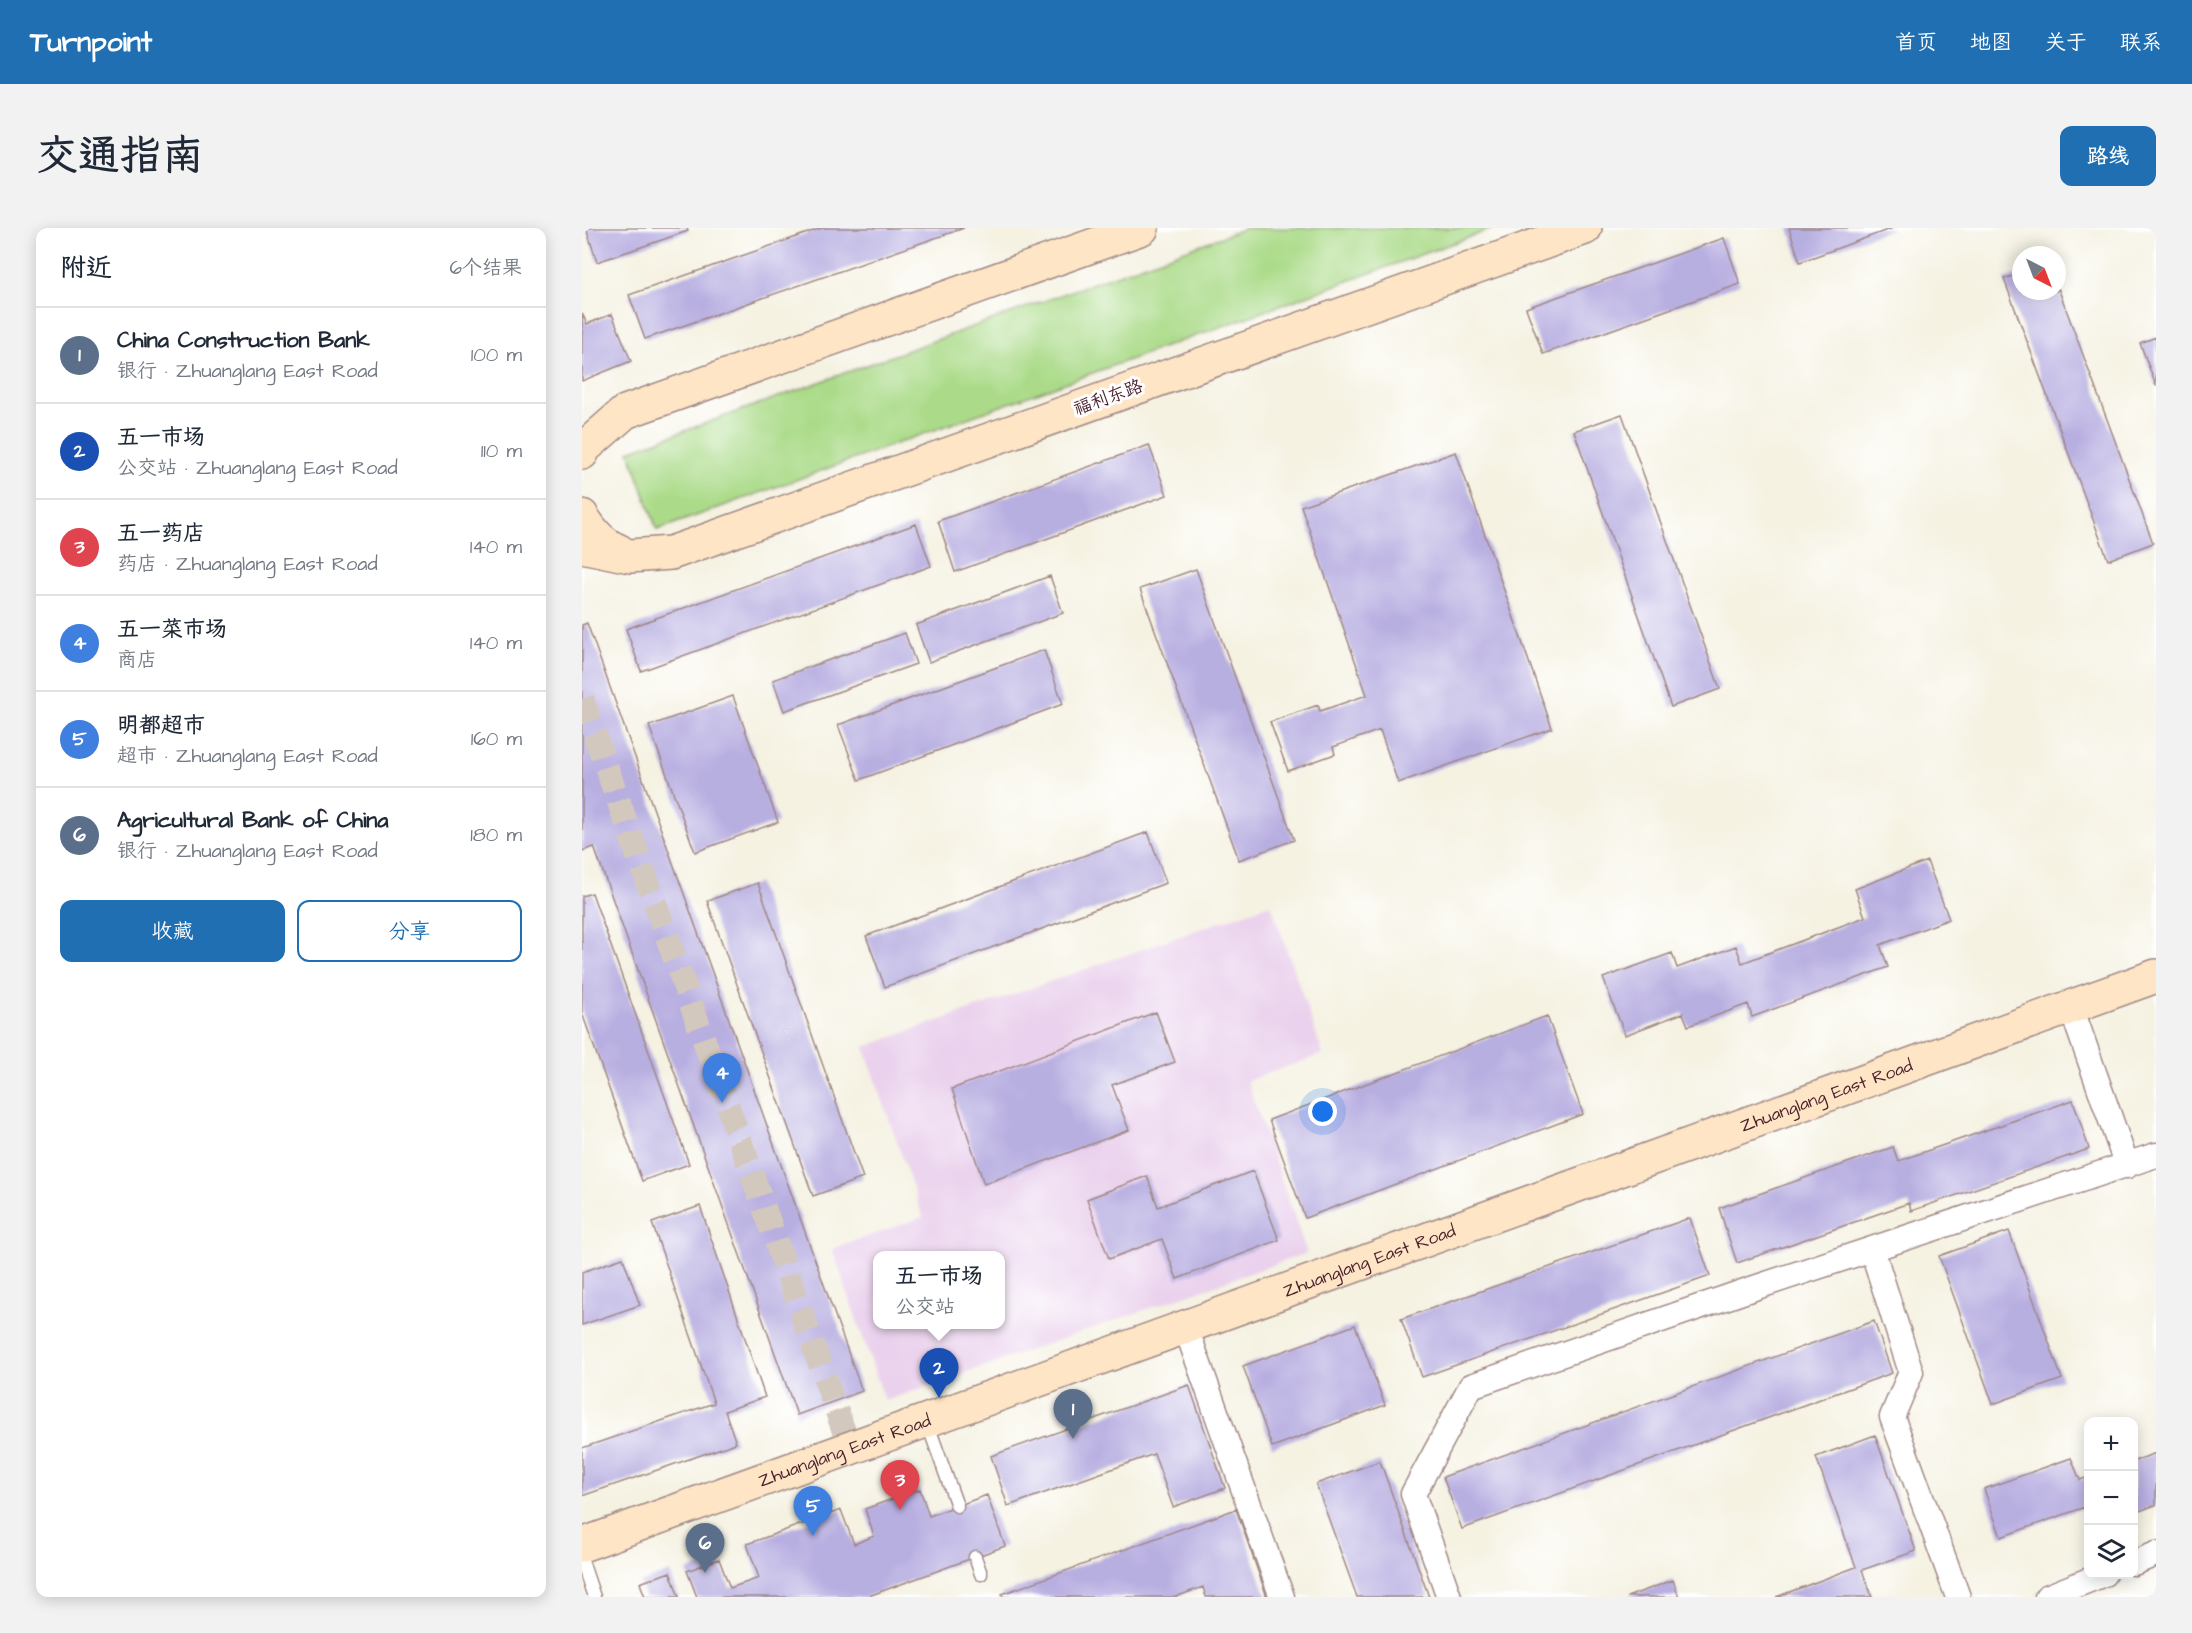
<!DOCTYPE html>
<html lang="zh">
<meta charset="utf-8">
<style>
body{margin:0;font-family:"Architects Daughter","LXGW WenKai TC",sans-serif;background:#f2f2f3;color:#1f2937}
.controls{position:absolute;right:18px;bottom:18px;display:grid;overflow:hidden;border-radius:12px;box-shadow:0 3px 15px #0003}
.controls button{width:54px;height:54px;display:grid;place-items:center;padding:0;border:0;border-bottom:2px solid #e0e1e3;background:#fff;color:#1f2937;font:30px sans-serif}
.compass{position:absolute;left:1430px;top:18px;width:54px;height:54px;border-radius:50%;background:#fff;box-shadow:0 3px 15px #0003;rotate:138deg}
.you{position:absolute;left:741px;top:884px;width:21px;height:21px;margin:-15px;border:4px solid #fff;border-radius:50%;background:#1a73e8;box-shadow:0 0 0 9px #1a73e833}
.badge{display:grid;place-items:center;width:39px;height:39px;border-radius:50%;background:#1f6fb2;color:#fff;font-size:20px;font-weight:700}
.pin{position:absolute;translate:-50% -50px;filter:drop-shadow(0 2px 3px #0008)}
.pin::after{content:'';position:absolute;top:32px;width:21px;height:18px;background:inherit;clip-path:polygon(0 0,100% 0,50% 100%)}
.popup{position:absolute;left:291px;top:1023px;width:132px;height:78px;box-sizing:border-box;display:grid;place-content:center;border-radius:12px;background:#fff;filter:drop-shadow(0 2px 4px #0005);font-size:20px;white-space:nowrap;color:#747a83}
.popup b{font-size:22px;color:#1f2937}
.popup::after{content:'';position:absolute;left:50%;top:100%;margin-left:-12px;border:12px solid transparent;border-top-color:#fff}
.list{margin:0;padding:0;list-style:none}
h2{display:flex;justify-content:space-between;align-items:center;height:78px;margin:0;padding:0 24px;font-size:26px}
h2 small{font-size:20px;font-weight:400;color:#747a83}
.list li{display:grid;grid-template-columns:39px 1fr auto;gap:18px;align-items:center;box-sizing:border-box;height:96px;padding:0 24px;border-top:2px solid #e0e1e3}
.list b{display:block;font-size:22px;white-space:nowrap}
.list p{margin:0;font-size:20px;white-space:nowrap;color:#747a83}
.list em{font-size:20px;font-style:normal;color:#747a83}
.actions{display:flex;gap:12px;padding:18px 24px}
.actions a{flex:1;padding:14px 0;border:2px solid #1f6fb2;border-radius:12px;text-align:center;font-size:21px;color:#1f6fb2}
.actions .main{background:#1f6fb2;color:#fff}
.icon{flex:none;width:33px;height:33px;fill:none;stroke:currentColor;stroke-width:2;stroke-linecap:round;stroke-linejoin:round}
.map{position:relative;flex:none;width:1574px;height:1369px;overflow:hidden;border-radius:12px}
header{display:flex;align-items:center;gap:36px;box-sizing:border-box;height:84px;padding:0 30px;background:#1f6fb2;color:#fff}
header strong{font-size:28px}
nav{display:flex;gap:33px;margin-inline-start:auto;font-size:21px}
.intro{display:flex;align-items:center;justify-content:space-between;box-sizing:border-box;height:144px;padding:0 36px}
h1{margin:0;font-size:42px}
.button{padding:15px 27px;border-radius:12px;background:#1f6fb2;color:#fff;font-size:21px;font-weight:700}
main{display:flex;gap:36px;padding:0 36px}
aside{flex:1;background:#fff;border-radius:12px;box-shadow:0 3px 15px #0003}
.map>svg:first-child{display:block}
.built{fill:#ead1ed;fill-rule:evenodd}
.green{fill:#abdb89;stroke:#7a7d5a;stroke-width:1.5}
.building{fill:#b8afe1}
.lines{fill:none;stroke-linecap:round;stroke-linejoin:round}
.street-tunnel{stroke:#d3c8bd;stroke-width:24;stroke-dasharray:24 12;stroke-linecap:butt}
.lane-casing{stroke:#a08886;stroke-width:15}
.street-casing{stroke:#a08886;stroke-width:27}
.secondary-casing{stroke:#a08886;stroke-width:36}
.lane{stroke:#fff;stroke-width:12}
.street{stroke:#fff;stroke-width:24}
.secondary{stroke:#fde5c5;stroke-width:33}
.labels{text-anchor:middle;stroke-width:6;stroke-linejoin:round;paint-order:stroke}
.street-label{font-size:18px;fill:#4a1f2b;stroke:#fff}
</style>
<header>
<strong>Turnpoint</strong>
<nav><a>首页</a><a>地图</a><a>关于</a><a>联系</a></nav>
</header>
<div class="intro"><h1>交通指南</h1><a class="button">路线</a></div>
<main>
<aside>
<h2>附近<small>6个结果</small></h2>
<ul class="list">
<li><span class="badge" style="background:#5c6f8a">1</span><div><b>China Construction Bank</b><p>银行 · Zhuanglang East Road</p></div><em>100 m</em></li>
<li><span class="badge" style="background:#1a4fb4">2</span><div><b>五一市场</b><p>公交站 · Zhuanglang East Road</p></div><em>110 m</em></li>
<li><span class="badge" style="background:#e0444e">3</span><div><b>五一药店</b><p>药店 · Zhuanglang East Road</p></div><em>140 m</em></li>
<li><span class="badge" style="background:#3f7fe0">4</span><div><b>五一菜市场</b><p>商店</p></div><em>140 m</em></li>
<li><span class="badge" style="background:#3f7fe0">5</span><div><b>明都超市</b><p>超市 · Zhuanglang East Road</p></div><em>160 m</em></li>
<li><span class="badge" style="background:#5c6f8a">6</span><div><b>Agricultural Bank of China</b><p>银行 · Zhuanglang East Road</p></div><em>180 m</em></li>
</ul>
<div class="actions"><a class="main">收藏</a><a>分享</a></div>
</aside>
<div class="map">
<svg width="1574" height="1369" viewBox="0 0 1574 1369">
<rect width="100%" height="100%" fill="#fff"/>
<filter id="ink" filterUnits="userSpaceOnUse"><feTurbulence type="fractalNoise" baseFrequency=".0167" numOctaves="2"/><feDisplacementMap in="SourceGraphic" scale="12" xChannelSelector="R" yChannelSelector="G"/><feConvolveMatrix kernelMatrix="1 2 1 2 8 2 1 2 1" color-interpolation-filters="sRGB"/></filter>
<filter id="wash" filterUnits="userSpaceOnUse"><feTurbulence type="fractalNoise" baseFrequency=".008" numOctaves="4" result="noise"/><feDisplacementMap in="SourceGraphic" scale="24" xChannelSelector="R" yChannelSelector="G"/><feGaussianBlur stdDeviation="1.35" result="paint"/><feColorMatrix in="noise" values="0 0 0 0 0 0 0 0 0 0 0 0 0 0 0 0 0 1.4 0 .05"/><feComposite in="paint" operator="in"/></filter>
<g filter="url(#wash)">
<rect width="100%" height="100%" fill="#f5f2e2"/>
<path class="built" d="M689 676 741 826 665 853 725 1025 303 1173 250 1021 341 989 282 819ZM296 1028H418V1096H296Z"/>
<path class="green" d="M664 0H913L75 302 47 223Z"/>
<g id="blocks">
<path class="building" d="M4 0H105L106 3 15 34Z
M240 0H382L63 111 47 67Z
M1207 0H1311L1218 34Z
M1142 10 1158 56 961 126 944 80Z
M1439 45V63H1475V57L1571 315 1526 332 1422 51Z
M0 85 5 96 30 86 49 133 0 153Z
M1574 109V158L1558 115Z
M1040 186 1138 461 1089 479 992 203Z
M567 217 585 267 373 344 356 293Z
M874 224 970 500 816 555 798 502 751 519 753 526 706 543 688 494 736 477 738 483 785 467 719 278Z
M334 296 349 338 59 443 44 401Z
M614 341 712 612 657 632 558 361Z
M468 348 481 385 347 434 334 397Z
M5 395 280 1163 215 1187 12 619 0 623V397Z
M323 405 334 436 202 483 191 452Z
M462 422 481 476 277 552 256 497Z
M151 468 196 594 113 624 67 498Z
M566 604 584 655 303 759 284 708Z
M1345 633 1367 691 1298 717 1306 739 1170 789 1166 776 1106 798 1101 785 1043 807 1021 750 1090 725 1095 740 1154 718 1160 735 1283 689 1273 661Z
M176 655 281 950 231 968 125 673Z
M10 665 107 936 60 953 0 785V668Z
M574 784 593 834 530 857 547 902 402 956 370 861Z
M965 788 1001 886 723 990 687 892Z
M1491 872 1507 921 1329 983 1327 975 1155 1035 1137 980 1311 919 1316 933Z
M671 943 697 1012 595 1051 580 1011 527 1031 505 971 565 948 576 979Z
M118 978 183 1169 143 1183 154 1215 0 1268V1220L132 1175 70 995Z
M1108 990 1128 1048 840 1149 819 1091Z
M1427 1003 1480 1151 1411 1176 1357 1028Z
M41 1030 58 1077 0 1097V1044Z
M1292 1093 1310 1145 880 1301 861 1249Z
M773 1097 803 1177 690 1219 661 1138Z
M607 1157 643 1260 591 1279 572 1226 426 1278 409 1228Z
M1293 1207 1334 1323 1280 1342 1290 1369H1194L1274 1339 1234 1229Z
M1574 1225V1277L1552 1285V1233Z
M1489 1230 1498 1252 1506 1249V1288L1503 1279 1419 1309 1402 1261Z
M798 1233 847 1369H775L734 1256Z
M338 1261 347 1288 405 1267 423 1318 284 1369H115L105 1343 137 1331 148 1360 177 1350 165 1316 259 1282 272 1316 292 1308 283 1281Z
M654 1281 685 1369H624L621 1359 593 1369H421L420 1366Z
M88 1344 97 1369H63L58 1355Z
M1091 1352 1097 1369H1045Z"/>
</g>
</g>
<g filter="url(#ink)">
<use href="#blocks" fill-opacity="0" stroke="#a08886" stroke-width="1.5"/>
<g class="lines">
<path class="street-tunnel" d="M0 471 268 1220"/>
<defs>
<path id="lane" d="M345 1194 375 1278
M393 1329 399 1346
M0 1333 12 1369"/>
<path id="street" d="M1489 779 1545 938
M1290 1021 1329 1144 1310 1189 1376 1369
M604 1100 700 1369
M1552 1335 1574 1326
M867 1369 831 1266 889 1158 1163 1063 1574 927
M1465 1369 1522 1346"/>
<g id="secondary">
<path d="M0 225 2 220 43 184 560 0"/>
<path d="M0 288C10 304 20 316 37 323"/>
<path d="M0 318 48 328 89 325 1003 0"/>
<path id="s1" d="M0 1317 1574 748"/>
</g>
</defs>
<use href="#lane" class="lane-casing"/>
<use href="#street" class="street-casing"/>
<use href="#secondary" class="secondary-casing"/>
<use href="#lane" class="lane"/>
<use href="#street" class="street"/>
<use href="#secondary" class="secondary"/>
</g>
</g>
<g class="labels">
<g class="street-label">
<text transform="translate(526 169) rotate(-20)" y="6">福利东路</text>
<text dy="6" stroke="none"><textPath href="#s1" startOffset="1323">Zhuanglang East Road</textPath></text>
<text dy="6" stroke="none"><textPath href="#s1" startOffset="837">Zhuanglang East Road</textPath></text>
<text dy="6" stroke="none"><textPath href="#s1" startOffset="279">Zhuanglang East Road</textPath></text>
</g>
</g>
</svg>
<div class="controls">
<button>+</button>
<button>−</button>
<button><svg class="icon" aria-label="layers" viewBox="0 0 24 24"><path d="M12 4l9 5-9 5-9-5zM3 14l9 5 9-5"/></svg></button>
</div>
<svg class="compass" viewBox="-18 -18 36 36"><path d="M0-13l5 13h-10z" fill="#e53935"/><path d="M0 13l5-13h-10z" fill="#747a83"/></svg>
<div class="you"></div>
<div class="pin badge" style="left:491px;top:1211px;background:#5c6f8a">1</div>
<div class="pin badge" style="left:357px;top:1170px;background:#1a4fb4">2</div>
<div class="popup"><b>五一市场</b>公交站</div>
<div class="pin badge" style="left:318px;top:1282px;background:#e0444e">3</div>
<div class="pin badge" style="left:140px;top:875px;background:#3f7fe0">4</div>
<div class="pin badge" style="left:231px;top:1308px;background:#3f7fe0">5</div>
<div class="pin badge" style="left:123px;top:1345px;background:#5c6f8a">6</div>
</div>
</main>
